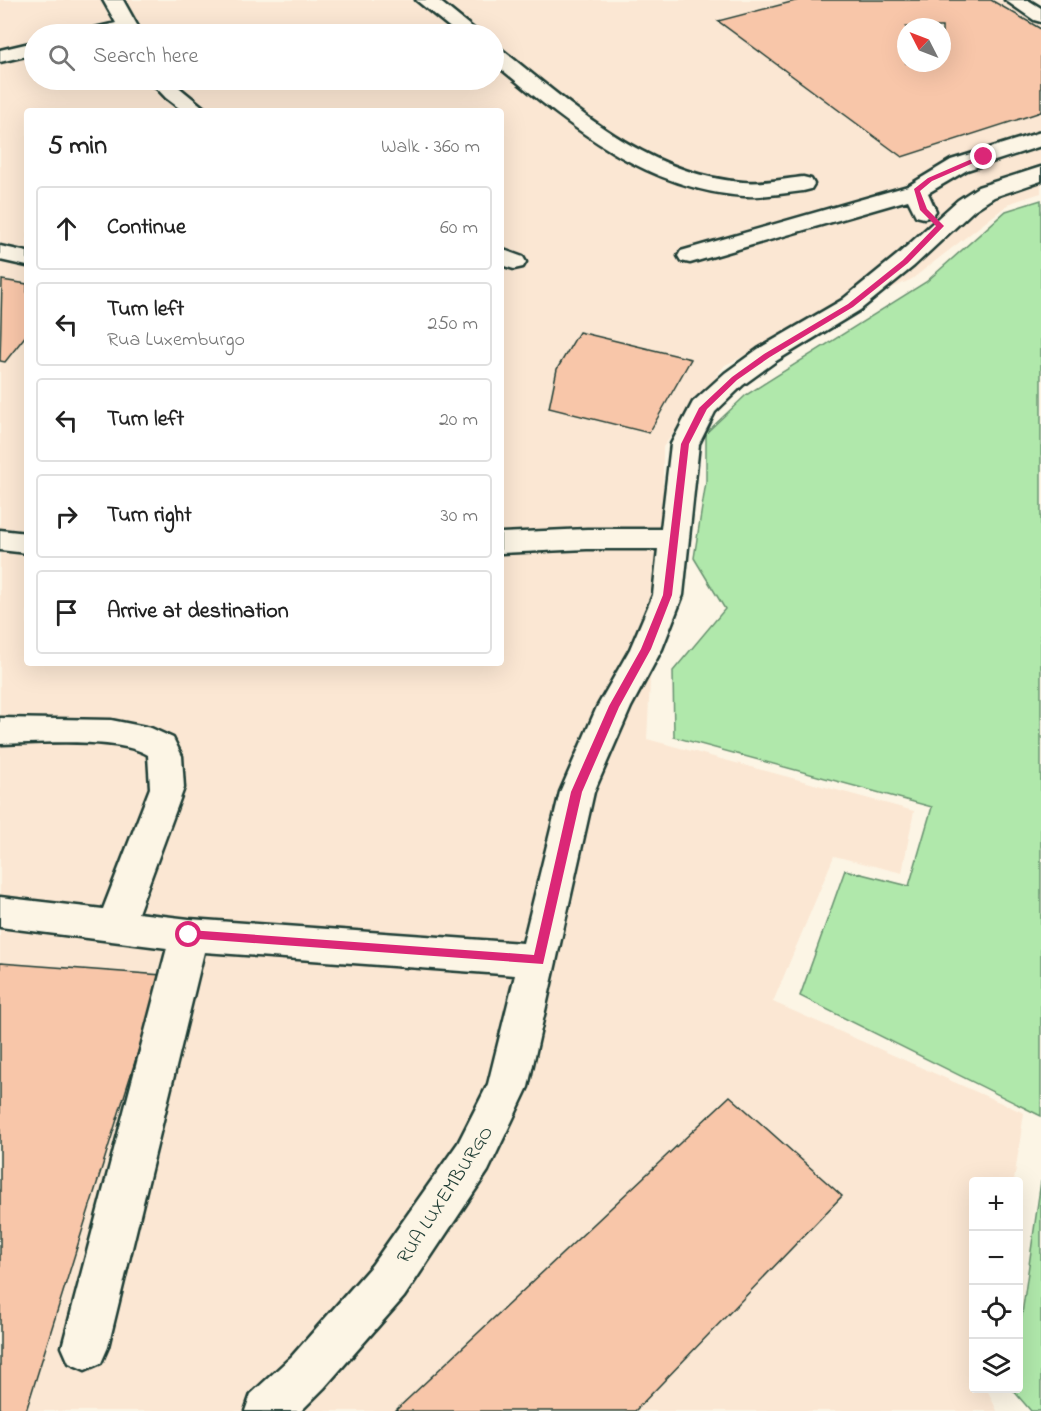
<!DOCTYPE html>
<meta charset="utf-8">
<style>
body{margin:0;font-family:"Indie Flower",sans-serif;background:#f6f6f6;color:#222}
.controls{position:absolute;right:18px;bottom:18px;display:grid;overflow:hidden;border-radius:6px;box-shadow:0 6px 24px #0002}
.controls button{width:54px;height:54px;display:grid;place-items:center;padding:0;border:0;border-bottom:2px solid #e0e0e0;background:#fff;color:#222;font:30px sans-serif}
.compass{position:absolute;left:897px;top:18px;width:54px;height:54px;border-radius:50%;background:#fff;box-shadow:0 6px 24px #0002;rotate:312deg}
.stop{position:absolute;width:18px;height:18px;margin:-14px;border:4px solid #db2777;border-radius:50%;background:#fff}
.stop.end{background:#db2777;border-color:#fff;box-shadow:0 2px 6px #0008}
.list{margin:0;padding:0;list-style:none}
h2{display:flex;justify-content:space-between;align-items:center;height:78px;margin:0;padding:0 24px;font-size:26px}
h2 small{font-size:20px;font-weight:400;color:#767676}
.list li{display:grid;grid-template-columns:39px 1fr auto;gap:18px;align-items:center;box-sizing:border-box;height:84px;margin:0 12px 12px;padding:0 12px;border:2px solid #e0e0e0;border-radius:6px}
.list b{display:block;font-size:22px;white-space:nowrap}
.list p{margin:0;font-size:20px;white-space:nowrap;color:#767676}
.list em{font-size:20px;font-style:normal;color:#767676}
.icon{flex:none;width:33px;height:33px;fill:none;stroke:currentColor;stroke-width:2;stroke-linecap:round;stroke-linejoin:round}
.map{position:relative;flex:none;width:1041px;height:1411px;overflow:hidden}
.search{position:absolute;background:#fff;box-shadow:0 6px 24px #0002;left:24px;top:24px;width:480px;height:66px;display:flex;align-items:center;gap:15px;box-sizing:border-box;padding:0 21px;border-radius:33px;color:#767676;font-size:22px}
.panel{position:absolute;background:#fff;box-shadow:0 6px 24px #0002;left:24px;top:108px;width:480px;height:558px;border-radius:6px}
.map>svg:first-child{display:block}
.built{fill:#fbe7d3;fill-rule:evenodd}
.green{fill:#b0e8ab;stroke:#689270;stroke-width:1.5}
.building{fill:#f8c6a9;stroke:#1f3d34;stroke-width:1.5;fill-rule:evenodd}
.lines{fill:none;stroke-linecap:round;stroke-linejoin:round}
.minor-casing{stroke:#1f3d34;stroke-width:5}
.minor{fill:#fcf5e5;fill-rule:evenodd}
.route{fill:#db2777}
.labels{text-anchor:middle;stroke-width:4.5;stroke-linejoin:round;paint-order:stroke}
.street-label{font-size:20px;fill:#1f3d34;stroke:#fcf5e5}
</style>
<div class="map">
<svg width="1041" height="1411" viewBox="0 0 1041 1411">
<rect width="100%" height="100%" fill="#fcf5e5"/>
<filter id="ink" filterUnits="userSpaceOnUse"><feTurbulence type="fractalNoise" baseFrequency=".0167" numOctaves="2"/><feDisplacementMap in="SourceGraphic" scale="12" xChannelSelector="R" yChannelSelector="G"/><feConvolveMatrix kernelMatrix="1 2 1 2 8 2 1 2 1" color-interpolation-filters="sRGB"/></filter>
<g filter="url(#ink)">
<path class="built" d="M0 0H1025L1041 9V193L1010 203 912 279 725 365 663 447V524L655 585 647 739 914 811 902 873 834 856 773 1002 1024 1113 1014 1181 974 1182V1388L987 1389 997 1411H0ZM906 27H942V63H906ZM34 34H494V80H34ZM27 111H501V663H27Z"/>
<path class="green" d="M1041 200V1116L800 996 845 870 909 886 932 807 674 737 673 671 725 609 694 558 706 482V433L746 395 926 282 1006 211Z
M1041 1181V1411H1031L1012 1389 1018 1388 1019 1335Z"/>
<path class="building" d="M799 0H991L1041 29V112L902 157 718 21ZM906 27H942V63H906Z
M2 280 27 284V334L5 362 0 361Z
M579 332 691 359 649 433 549 408 557 369Z
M0 963 162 975 26 1411H0Z
M730 1096 842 1196 635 1411H395Z"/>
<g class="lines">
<defs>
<path id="minor" d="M103 0H123L142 34H83L86 30 116 23Z
M416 0H438L480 34H458Z
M1005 0H1028L1041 8V22L1034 20Z
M34 42V54L0 62V50Z
M494 47 501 49C573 106 647 175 743 182 763 184 783 179 803 177L811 179 814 184 811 189 803 191C784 193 763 197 744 196 643 189 568 124 494 63Z
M149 80H170L208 111H183L166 98Z
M1041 132V146L967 170 928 193 936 211 932 216 924 218 916 216 908 200 690 263 681 261 678 256 681 251 908 186 951 160Z
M1041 167V181L994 197 974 210 914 266 860 310 776 361 743 385 715 412 699 444 683 595 662 649 631 707 594 792 528 1087 488 1171 404 1297 324 1388 301 1411H245L251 1394 292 1356 372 1265 458 1143 488 1084 515 975 204 952 108 1347 101 1363 85 1370 69 1363 62 1347 167 948 0 927V897L103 909 150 788 148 755C120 737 35 743 0 744V718L111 720 151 728 173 738 182 756 184 788 138 913 189 919 523 943 560 792 597 707 630 649 653 595 658 549H587L501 553V533L587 529H661L671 444 693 402 725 373 758 349 842 300 896 256 958 200 978 187Z
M0 246 27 252V266L0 260Z
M501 249 523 257 526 262 523 267 514 269 501 265Z
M0 530 27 533V553L0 550Z"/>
</defs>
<use href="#minor" class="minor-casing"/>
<use href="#minor" class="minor"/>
</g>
</g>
<path class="route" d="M981 155 987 157 932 181 920 191 927 209 944 226 908 263 853 307 770 357 737 380 707 409 689 444 672 595 651 649 619 707 582 792 543 964 185 938V932L189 930 534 955 571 792 609 706 641 649 663 595 681 444 699 408 732 377 764 354 848 304 903 260 936 226 920 210 914 189 928 178Z"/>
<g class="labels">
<g class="street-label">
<text transform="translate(444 1194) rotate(-57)" y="7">RUA LUXEMBURGO</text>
</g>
</g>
</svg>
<div class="controls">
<button>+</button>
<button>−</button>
<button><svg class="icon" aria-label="locate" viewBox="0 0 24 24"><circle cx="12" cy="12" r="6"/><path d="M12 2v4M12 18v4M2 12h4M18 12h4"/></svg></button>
<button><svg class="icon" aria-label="layers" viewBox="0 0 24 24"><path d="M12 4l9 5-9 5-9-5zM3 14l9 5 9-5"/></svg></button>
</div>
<svg class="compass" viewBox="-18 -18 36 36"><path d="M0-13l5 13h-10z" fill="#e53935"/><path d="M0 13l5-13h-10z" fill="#767676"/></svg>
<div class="stop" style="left:189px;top:935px"></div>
<div class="stop end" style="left:984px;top:157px"></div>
<div class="search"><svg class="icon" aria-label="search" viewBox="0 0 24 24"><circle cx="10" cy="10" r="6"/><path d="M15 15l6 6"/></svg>Search here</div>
<section class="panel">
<h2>5 min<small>Walk · 360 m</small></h2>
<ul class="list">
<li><svg class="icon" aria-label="ahead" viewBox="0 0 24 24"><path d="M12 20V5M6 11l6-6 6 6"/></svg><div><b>Continue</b></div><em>60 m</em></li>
<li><svg class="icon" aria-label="left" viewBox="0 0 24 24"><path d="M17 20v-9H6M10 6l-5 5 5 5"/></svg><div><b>Turn left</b><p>Rua Luxemburgo</p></div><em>250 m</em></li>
<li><svg class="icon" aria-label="left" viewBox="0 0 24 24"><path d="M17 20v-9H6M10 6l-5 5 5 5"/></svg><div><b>Turn left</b></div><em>20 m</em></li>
<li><svg class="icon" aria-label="right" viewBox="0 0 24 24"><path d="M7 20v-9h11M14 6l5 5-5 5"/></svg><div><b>Turn right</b></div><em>30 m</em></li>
<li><svg class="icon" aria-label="arrive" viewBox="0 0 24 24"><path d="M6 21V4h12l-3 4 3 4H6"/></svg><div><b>Arrive at destination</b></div></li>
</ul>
</section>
</div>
